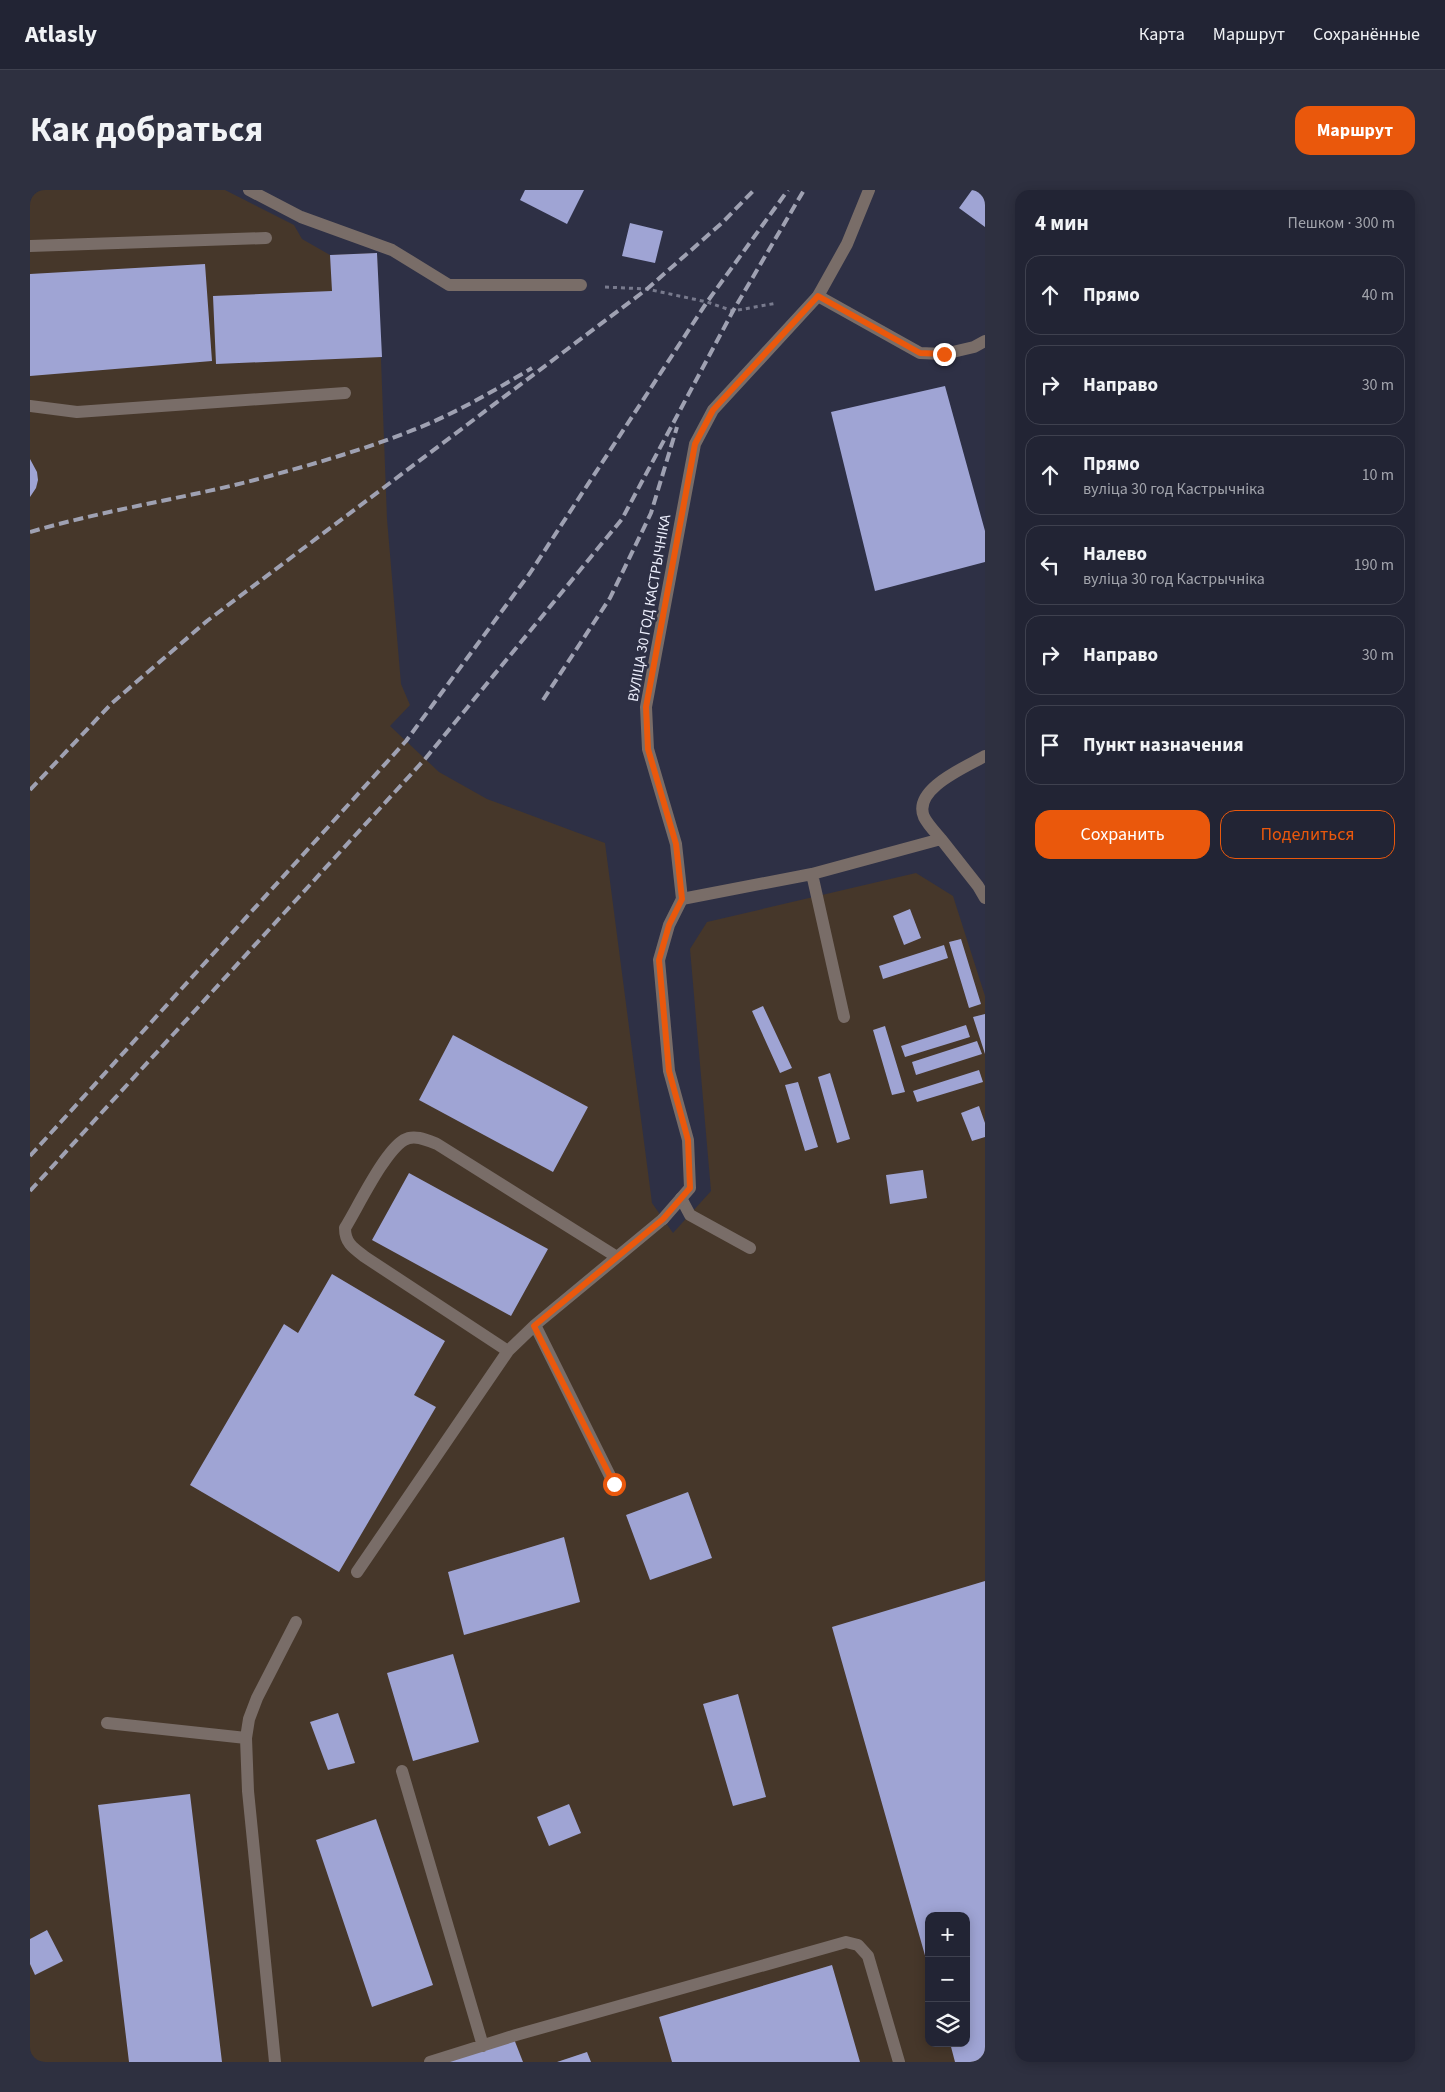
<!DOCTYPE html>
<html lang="ru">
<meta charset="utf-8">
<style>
body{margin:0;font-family:"Source Sans 3",sans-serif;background:#2e3040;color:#f1f3f6}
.controls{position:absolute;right:15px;bottom:15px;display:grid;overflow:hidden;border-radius:10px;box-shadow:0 2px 12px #0003}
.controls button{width:45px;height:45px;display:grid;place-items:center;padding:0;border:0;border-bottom:1px solid #3f414f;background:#222434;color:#f1f3f6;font:25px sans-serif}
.stop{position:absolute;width:15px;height:15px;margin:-11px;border:4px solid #ea580c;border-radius:50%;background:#fff}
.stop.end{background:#ea580c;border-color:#fff;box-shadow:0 1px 5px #0008}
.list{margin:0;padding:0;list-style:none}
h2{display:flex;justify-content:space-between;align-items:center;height:65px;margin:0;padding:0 20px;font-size:21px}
h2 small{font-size:16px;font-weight:400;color:#a2a4ac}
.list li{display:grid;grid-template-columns:32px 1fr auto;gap:15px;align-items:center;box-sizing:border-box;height:80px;margin:0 10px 10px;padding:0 10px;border:1px solid #3f414f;border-radius:15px}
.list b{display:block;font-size:19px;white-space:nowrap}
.list p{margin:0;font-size:16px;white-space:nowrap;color:#a2a4ac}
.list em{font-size:16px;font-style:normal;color:#a2a4ac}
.actions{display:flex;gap:10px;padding:15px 20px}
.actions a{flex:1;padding:11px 0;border:1px solid #ea580c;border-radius:15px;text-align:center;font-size:18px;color:#ea580c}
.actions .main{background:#ea580c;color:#fff}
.icon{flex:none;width:28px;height:28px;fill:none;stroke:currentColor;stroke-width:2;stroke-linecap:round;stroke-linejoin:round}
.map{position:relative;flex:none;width:955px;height:1872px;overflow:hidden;border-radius:15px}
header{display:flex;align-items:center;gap:30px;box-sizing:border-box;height:70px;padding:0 25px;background:#222434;border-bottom:1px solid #3f414f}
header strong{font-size:24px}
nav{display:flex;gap:28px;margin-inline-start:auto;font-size:18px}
.intro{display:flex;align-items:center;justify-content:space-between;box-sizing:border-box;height:120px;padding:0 30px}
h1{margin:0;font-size:35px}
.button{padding:12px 22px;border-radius:15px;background:#ea580c;color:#fff;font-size:18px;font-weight:700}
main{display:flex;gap:30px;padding:0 30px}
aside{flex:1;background:#222434;border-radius:15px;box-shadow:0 2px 12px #0003}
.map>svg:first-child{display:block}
.industrial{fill:#46372a;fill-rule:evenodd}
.building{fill:#9fa4d4}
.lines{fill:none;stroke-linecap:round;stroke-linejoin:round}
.path{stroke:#787a8d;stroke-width:3;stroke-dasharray:4 4;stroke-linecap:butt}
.service{stroke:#796d68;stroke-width:12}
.minor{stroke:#796d68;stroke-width:12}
.rail{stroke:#9fa1b2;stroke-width:4;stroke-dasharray:10 5;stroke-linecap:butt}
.route{stroke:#ea580c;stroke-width:6}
.labels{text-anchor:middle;stroke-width:5;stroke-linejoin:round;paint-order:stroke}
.street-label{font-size:15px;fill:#edeffd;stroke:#2e3045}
</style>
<header>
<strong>Atlasly</strong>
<nav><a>Карта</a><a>Маршрут</a><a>Сохранённые</a></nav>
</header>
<div class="intro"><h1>Как добраться</h1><a class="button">Маршрут</a></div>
<main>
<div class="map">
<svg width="955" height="1872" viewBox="0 0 955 1872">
<rect width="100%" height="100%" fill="#2e3045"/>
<path class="industrial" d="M0 0H195L264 35 272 49 300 65 347 63 357 329 371 494 380 515 360 536 409 582 457 609 575 653 622 1013 643 1043 681 1001 660 759 677 732 886 683 923 706 955 806V1872H0ZM899 1726H936V1853H899Z"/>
<path class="building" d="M495 0H554L537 34 490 10Z
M942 0H955V37L929 18Z
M600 33 633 41 625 73 592 66Z
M347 63 352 167 186 174 183 106 302 101 300 65Z
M175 74 182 171 0 186V84Z
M915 196 955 341V372L845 401 801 222Z
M0 269 7 282 8 290 6 298 0 307Z
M880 719 891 748 874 755 863 726Z
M931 749 951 814 939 818 919 752Z
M914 755 918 768 853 789 849 776Z
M733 816 762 878 750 883 722 821Z
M955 824V864L943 827Z
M936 835 940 847 875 867 871 856Z
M855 836 875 902 862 905 843 840Z
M423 845 558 917 523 982 389 910Z
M947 851 952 864 886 885 882 872Z
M949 880 953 892 887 912 883 901Z
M800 883 820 949 807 953 788 887Z
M768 892 788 957 775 961 755 895Z
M949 916 955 933V947L942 951 931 923Z
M893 980 897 1008 860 1014 856 985Z
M379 983 518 1059 481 1126 342 1050Z
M302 1084 415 1151 384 1205 406 1217 309 1382 160 1295 254 1134 268 1143Z
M658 1302 682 1368 620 1390 596 1325Z
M534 1347 550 1412 434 1445 418 1382Z
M955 1391V1872H925L920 1853H936V1726H899L898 1776 802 1437Z
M423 1464 449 1552 383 1571 357 1483Z
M708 1504 736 1607 703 1616 673 1514Z
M308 1523 325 1573 298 1580 280 1532Z
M160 1604 192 1872H99L68 1615Z
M539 1614 551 1643 519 1656 507 1627Z
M346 1629 403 1795 342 1817 286 1650Z
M17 1740 33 1771 5 1785 0 1774V1749Z
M802 1775 830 1872H642L629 1827Z
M484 1849 493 1872H413Z
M557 1862 561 1872H527Z"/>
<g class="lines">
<path class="path" d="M575 97 617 99 677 112 703 121 747 113"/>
<path class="service" d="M0 56 236 48
M788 106 890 163 914 164 944 157 955 151
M0 216 47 222 315 203
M911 649C906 643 898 635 894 627 882 599 936 577 955 566
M782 684 911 649 948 696 955 708
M652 709 782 684 814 827
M651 1008 660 1025 720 1058
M505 1135 584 1294
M478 1161 335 1067C323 1058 315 1053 315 1038 328 1017 354 962 374 950 384 944 397 950 407 954L587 1067
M327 1382 478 1161 505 1135 633 1029
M77 1533 216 1548
M372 1581 453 1856
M245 1872 218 1601 216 1548 219 1529 227 1508 266 1432
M400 1872 486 1845 816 1752 828 1755 838 1766 869 1872"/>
<path class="minor" d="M219 0 271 27 362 60 419 95H551
M633 1029 660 998 658 950 639 881 629 770 639 735 652 709 646 654 618 559 616 517 665 254 683 220 788 106 817 54 839 0"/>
<path class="rail" d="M0 342C78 319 158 308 236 287 284 274 332 260 378 242 421 226 462 202 502 178
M513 510 580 408 621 323 647 237
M0 600 82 513 177 431 617 99 693 32 724 0
M0 966 376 551 500 383 677 112 758 0
M0 1001 395 569 592 329 703 121 774 0"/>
</g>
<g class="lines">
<path class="route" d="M584 1294 504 1136 633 1029 660 998 658 950 639 881 629 770 639 735 652 709 646 654 618 559 616 517 665 254 683 220 788 106 890 163 914 164"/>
</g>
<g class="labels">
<g class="street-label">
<text transform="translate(619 418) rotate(-80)" y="5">ВУЛІЦА 30 ГОД КАСТРЫЧНІКА</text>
</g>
</g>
</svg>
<div class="controls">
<button>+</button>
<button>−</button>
<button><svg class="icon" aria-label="layers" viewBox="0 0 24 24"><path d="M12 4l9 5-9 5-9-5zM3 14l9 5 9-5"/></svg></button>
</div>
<div class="stop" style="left:584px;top:1294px"></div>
<div class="stop end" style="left:914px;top:164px"></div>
</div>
<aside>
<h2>4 мин<small>Пешком · 300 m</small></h2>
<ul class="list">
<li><svg class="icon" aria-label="ahead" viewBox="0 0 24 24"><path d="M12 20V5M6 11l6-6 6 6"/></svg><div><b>Прямо</b></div><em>40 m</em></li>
<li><svg class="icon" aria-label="right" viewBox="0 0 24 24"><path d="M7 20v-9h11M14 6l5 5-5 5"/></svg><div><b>Направо</b></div><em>30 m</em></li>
<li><svg class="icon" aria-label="ahead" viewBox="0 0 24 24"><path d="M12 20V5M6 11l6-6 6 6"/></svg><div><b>Прямо</b><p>вуліца 30 год Кастрычніка</p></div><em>10 m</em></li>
<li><svg class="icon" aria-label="left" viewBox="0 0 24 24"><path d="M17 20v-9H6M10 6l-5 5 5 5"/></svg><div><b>Налево</b><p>вуліца 30 год Кастрычніка</p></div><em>190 m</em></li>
<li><svg class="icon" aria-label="right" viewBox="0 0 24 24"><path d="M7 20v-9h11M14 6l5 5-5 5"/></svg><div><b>Направо</b></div><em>30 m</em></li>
<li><svg class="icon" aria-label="arrive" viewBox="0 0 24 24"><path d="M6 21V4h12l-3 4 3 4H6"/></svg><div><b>Пункт назначения</b></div></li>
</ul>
<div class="actions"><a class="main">Сохранить</a><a>Поделиться</a></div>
</aside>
</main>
